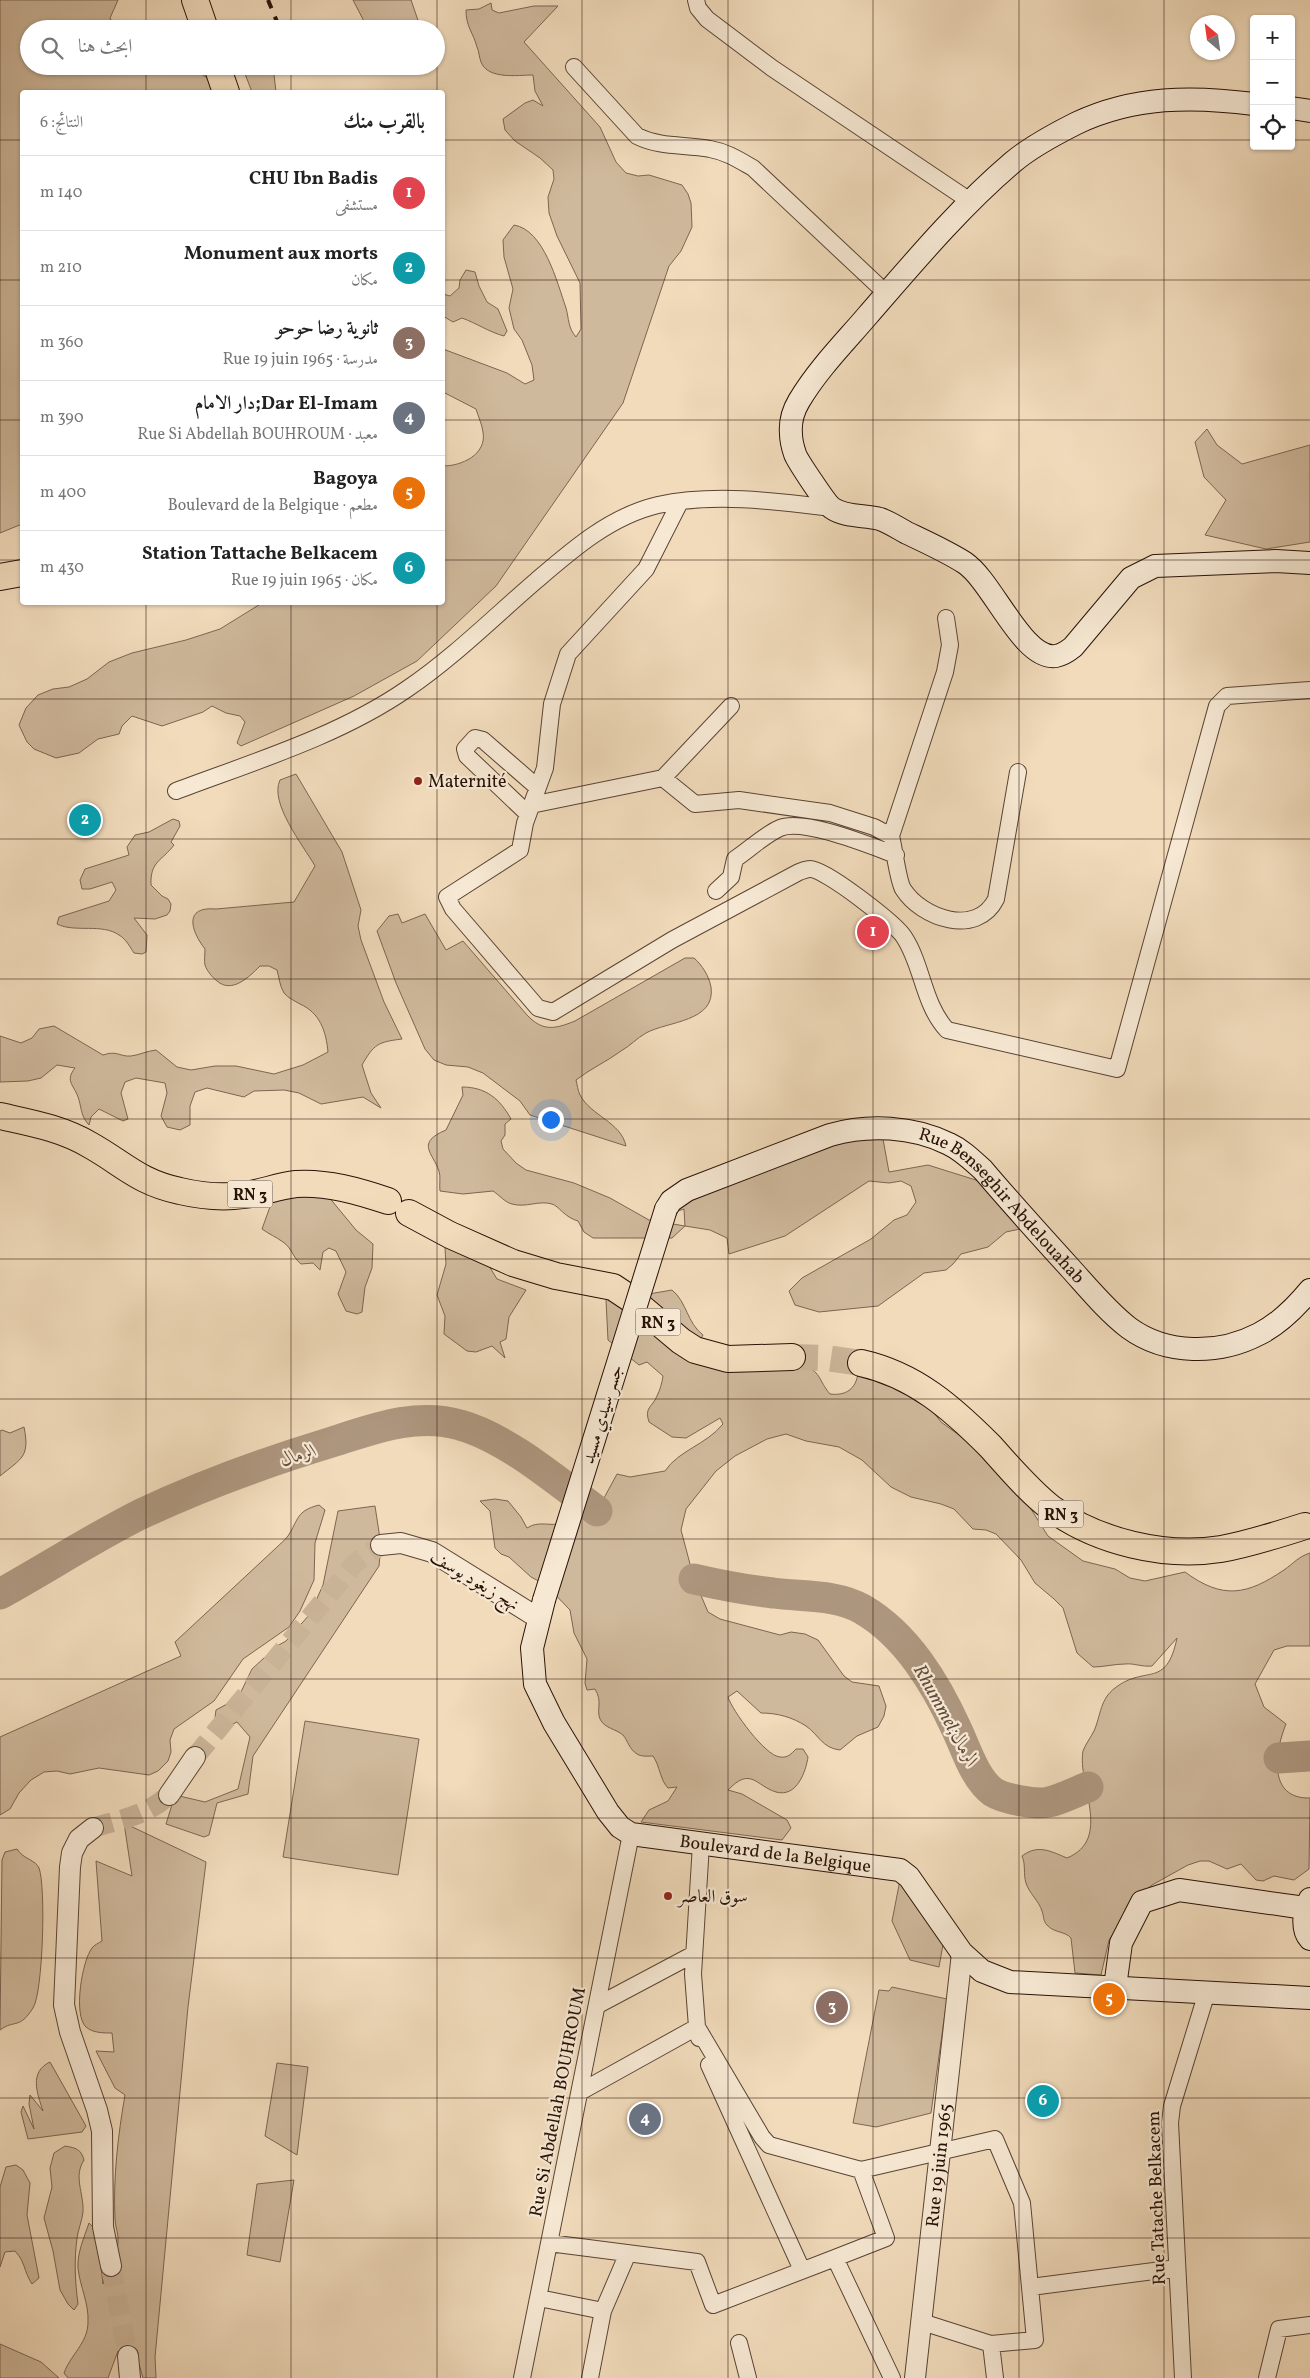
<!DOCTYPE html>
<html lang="ar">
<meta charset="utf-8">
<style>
body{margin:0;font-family:Vollkorn,Amiri,serif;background:#f2f2f2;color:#222;direction:rtl}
.controls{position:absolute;right:15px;top:15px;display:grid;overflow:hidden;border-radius:5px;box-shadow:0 1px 4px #0004}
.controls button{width:45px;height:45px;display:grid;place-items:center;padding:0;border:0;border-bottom:1px solid #e0e0e0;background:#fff;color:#222;font:25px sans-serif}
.compass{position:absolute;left:1190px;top:15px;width:45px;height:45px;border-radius:50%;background:#fff;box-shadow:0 1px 4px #0004;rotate:331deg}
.you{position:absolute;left:550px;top:1119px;width:18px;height:18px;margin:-12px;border:4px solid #fff;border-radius:50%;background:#1a73e8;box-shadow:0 0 0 8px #1a73e833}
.badge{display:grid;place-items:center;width:32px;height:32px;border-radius:50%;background:#8f2418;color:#fff;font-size:16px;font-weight:700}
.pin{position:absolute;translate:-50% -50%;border:2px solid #fff;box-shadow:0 1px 5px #0006}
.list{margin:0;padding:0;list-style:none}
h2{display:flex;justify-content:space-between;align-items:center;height:65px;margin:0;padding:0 20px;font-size:21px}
h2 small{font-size:16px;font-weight:400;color:#767676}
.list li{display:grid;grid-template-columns:32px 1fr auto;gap:15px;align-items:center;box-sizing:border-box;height:75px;padding:0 20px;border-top:1px solid #e0e0e0}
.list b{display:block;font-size:19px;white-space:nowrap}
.list p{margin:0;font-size:16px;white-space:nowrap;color:#767676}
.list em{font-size:16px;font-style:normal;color:#767676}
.icon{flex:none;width:28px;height:28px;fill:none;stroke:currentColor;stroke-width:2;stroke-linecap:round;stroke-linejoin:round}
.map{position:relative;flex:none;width:1310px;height:2378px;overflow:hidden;direction:ltr}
.search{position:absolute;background:#fff;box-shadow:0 1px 4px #0004;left:20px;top:20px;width:425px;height:55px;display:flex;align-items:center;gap:12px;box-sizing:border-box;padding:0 18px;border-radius:28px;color:#767676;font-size:19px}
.panel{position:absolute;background:#fff;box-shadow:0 1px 4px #0004;left:20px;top:90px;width:425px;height:515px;border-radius:5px;direction:rtl}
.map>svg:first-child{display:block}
.green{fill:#cfb99c;stroke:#7c6552}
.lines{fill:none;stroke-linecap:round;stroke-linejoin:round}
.river{stroke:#ad967e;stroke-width:31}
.tertiary-tunnel{stroke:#c9b397;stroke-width:20;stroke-dasharray:20 10;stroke-linecap:butt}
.primary-tunnel{stroke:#c9b397;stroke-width:26;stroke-dasharray:26 13;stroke-linecap:butt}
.minor-casing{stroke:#5a4434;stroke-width:18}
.tertiary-casing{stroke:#5a4434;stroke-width:22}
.secondary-casing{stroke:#281107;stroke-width:24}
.primary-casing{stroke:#281107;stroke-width:28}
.minor{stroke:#f6e8d3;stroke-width:16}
.tertiary{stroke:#f6e8d3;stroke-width:20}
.secondary{stroke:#f6e8d3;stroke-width:22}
.primary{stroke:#f1dbbb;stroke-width:26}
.rail{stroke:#281107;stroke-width:4;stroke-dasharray:9 9;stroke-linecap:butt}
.secondary-bridge-casing{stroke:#281107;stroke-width:24;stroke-linecap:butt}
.secondary-bridge{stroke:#f6e8d3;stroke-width:22}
.grid{fill:none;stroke:#281107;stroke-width:1;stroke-opacity:0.55}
.poi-dot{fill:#8f2418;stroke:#f6e8d3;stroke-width:2}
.labels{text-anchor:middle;stroke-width:4.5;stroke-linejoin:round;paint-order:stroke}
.shield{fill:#f6e8d3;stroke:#665244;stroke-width:1}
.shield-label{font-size:16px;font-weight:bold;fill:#281107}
.poi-label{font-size:18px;fill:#281107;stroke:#f6e8d3;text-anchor:start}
.street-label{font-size:18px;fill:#281107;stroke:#f6e8d3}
.water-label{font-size:19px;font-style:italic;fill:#644d3d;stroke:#f6e8d3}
</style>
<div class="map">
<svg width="1310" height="2378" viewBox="0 0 1310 2378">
<rect width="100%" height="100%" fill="#f1dbbb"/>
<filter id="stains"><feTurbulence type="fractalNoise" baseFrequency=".004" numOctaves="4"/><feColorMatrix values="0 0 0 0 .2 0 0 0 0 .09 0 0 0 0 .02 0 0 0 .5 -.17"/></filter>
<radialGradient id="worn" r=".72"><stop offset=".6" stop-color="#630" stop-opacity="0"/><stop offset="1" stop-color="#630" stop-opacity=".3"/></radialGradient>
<path class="green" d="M0 0H118L110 18 116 29H29V66H188L213 81 217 92H22V524L0 533Z
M353 0H411L421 29H368Z
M491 3 492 10 499 13 534 6H558L524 42 600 127 616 162 626 173 638 176 649 175 682 185 688 194 691 203 692 227 681 251 669 266 623 403 496 586 417 661 354 696 241 746 237 743 245 722 240 716 226 713 212 706 203 712 162 726 132 716 122 726 119 734 98 739 79 753 56 758 34 749 27 742 19 725 26 708 38 695 53 689 69 687 87 679 109 662 132 653 186 640 220 629 262 603 442 602 443 466C461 466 487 455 483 432 482 424 478 416 476 409L443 392V349L507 373 525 384 534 380 532 365 522 340 514 329 509 308 513 289 504 257 503 240 514 225C544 230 557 282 566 308 569 319 568 328 576 337L581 329 580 283 557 236 549 213 548 197 554 179 553 170 540 158 515 141 505 130 503 119 525 103 533 100 543 106 535 91 533 75C518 75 488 80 481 62 479 57 479 51 477 47 473 32 466 27 466 10L479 9Z
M242 66H273L276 92H252Z
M384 66H430C418 81 400 73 384 66Z
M466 270 475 272 479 286 487 302 498 309 507 331 504 336C489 332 476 323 462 318L453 322 443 316V294L450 296 459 288 460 280Z
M1207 429 1217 445 1242 464 1310 445V542L1266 549 1205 535 1226 500 1204 477 1195 442Z
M296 774 342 852 361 910 358 926 361 940 384 1002 402 1039C378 1042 374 1044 362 1065L371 1093 381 1108 363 1097 321 1104 299 1093 284 1090 254 1091 244 1097 207 1088 195 1092 190 1106V1125L180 1130 167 1127 161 1116 167 1093 165 1083 136 1078 125 1082 121 1093 128 1119 123 1121 99 1109 91 1117 89 1125C81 1116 82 1111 79 1100 75 1085 64 1082 75 1068L57 1065 41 1078 28 1081 0 1082V1036L21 1043 32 1038 39 1029 54 1026 103 1055C117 1050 120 1057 131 1056 139 1055 147 1051 156 1050L177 1067 191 1070 215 1066H236L274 1074 303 1065 328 1052C326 1031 320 1013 300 1004 295 1001 288 998 284 993 280 987 279 977 277 970L269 966H260C249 977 232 994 217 981 212 977 207 971 205 965 204 961 205 954 205 949 191 931 183 906 216 909L294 902 315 866C303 845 269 803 280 780Z
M173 819 179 821 180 826 171 842 174 845C162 861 150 861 151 885L162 896 168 899 171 904 170 911 167 915 155 919 134 918 147 935 146 952 142 954 134 953C130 947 126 939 119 935 102 923 75 933 57 924L59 917 109 901 116 890 112 882 90 889H82L80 880 85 869 129 855 127 847 135 835 149 832Z
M398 914 402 923 425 914 446 950 463 941 527 1015C543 1032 555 1029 575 1021L685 958H694C702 965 709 976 711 987 716 1022 668 1021 646 1033 637 1038 630 1046 621 1051 606 1062 590 1069 576 1080 577 1084 578 1091 580 1095 591 1116 621 1122 626 1146L530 1115 520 1101 483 1073 468 1067 446 1065 434 1060 425 1049 396 983 377 931 389 916Z
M462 1087C486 1087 500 1099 511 1119L505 1124V1135L501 1141 503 1149 516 1163 526 1170 574 1183 610 1198 649 1220 685 1226 684 1209 675 1212 683 1205 697 1198 831 1143 843 1140 883 1139 889 1172 928 1165 979 1181 1020 1229 1006 1232 988 1247 961 1254 953 1264 946 1270 924 1273 878 1306 819 1312 795 1305 789 1291 802 1278 871 1239 894 1220 907 1215 916 1202 911 1186 901 1181 889 1183 869 1181 785 1236 729 1254 727 1238 710 1230 685 1226 672 1238H593L584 1232 578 1221C564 1217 559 1206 552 1204 539 1200 526 1208 512 1204 506 1203 499 1195 493 1191L463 1194 440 1191C439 1185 441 1177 439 1171 433 1153 415 1143 446 1130L463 1095Z
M288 1192 328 1196 356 1230 373 1244 372 1268 365 1287 362 1312 357 1314 346 1311 338 1294 346 1272 336 1251 329 1248 323 1252 320 1270 313 1263 301 1264C293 1258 292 1248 283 1242 276 1237 269 1234 262 1229L271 1204Z
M454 1245 486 1261 497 1279 526 1290 509 1317 506 1339 500 1342 505 1358 492 1346 476 1352 467 1351 444 1334 445 1316 437 1295 446 1264 445 1248Z
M672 1290C687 1302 687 1323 703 1335L691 1357 734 1371 802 1366C821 1370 818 1380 830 1394 846 1396 856 1389 858 1373L923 1399 941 1422 981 1451 1029 1506 1048 1536 1083 1561 1115 1569 1130 1578 1145 1581 1185 1572C1223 1600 1247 1595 1284 1570 1294 1563 1298 1557 1310 1553V1646H1287L1274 1650 1255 1684 1264 1707 1286 1724C1275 1751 1267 1799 1310 1798L1309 1869 1294 1880 1274 1876 1263 1881 1256 1880 1241 1864 1227 1869 1209 1861H1200L1188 1865 1152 1885 1138 1897 1109 1940 1101 1975 1075 1973 1071 1938C1065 1931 1054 1933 1047 1925 1043 1921 1044 1916 1042 1911 1039 1901 1029 1893 1026 1883 1023 1873 1026 1865 1022 1856 1038 1844 1050 1851 1067 1858 1113 1839 1077 1784 1083 1751 1085 1745 1091 1737 1094 1731 1101 1715 1100 1699 1115 1688 1146 1664 1166 1690 1177 1638L1152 1666C1141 1667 1134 1663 1125 1664 1114 1664 1104 1667 1093 1667L1077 1653 1063 1608 1054 1599 1035 1583 1021 1560 996 1534 986 1530 973 1529 954 1509 941 1504 911 1497 891 1487 862 1460 839 1447 806 1441 786 1434 767 1439 735 1456 716 1471 686 1509 681 1530 694 1579 708 1612 720 1619 780 1635 791 1632 805 1634 818 1640 844 1676 852 1682 879 1686 886 1706 884 1716 878 1727 857 1736 840 1750C822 1748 819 1735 806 1726 792 1717 777 1713 761 1713L737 1691 728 1697C732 1710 765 1756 780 1757 788 1758 791 1754 796 1749H803L808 1757C806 1771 797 1798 776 1792 756 1786 751 1766 728 1790L742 1794 787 1820 791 1828 782 1840 641 1822 649 1810 668 1801 677 1787 668 1788C660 1780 660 1766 653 1756 648 1756 642 1757 637 1754 629 1749 628 1741 623 1735 616 1729 604 1728 600 1719 596 1709 603 1702 595 1689L587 1690 585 1683 587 1659 574 1633 570 1610 546 1585 531 1577 509 1557 501 1554 495 1548 490 1511 480 1501 495 1499 508 1501 521 1517 527 1528C539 1520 550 1527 562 1523 574 1520 585 1514 597 1511L617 1474 630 1477 665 1471C679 1450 706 1445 723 1424L720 1418 686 1438 672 1437 649 1422C644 1407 652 1408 657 1396 660 1390 662 1383 663 1376L647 1362 639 1365 608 1340 606 1300 612 1293 649 1294Z
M24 1427C30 1457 22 1458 0 1476V1431L2 1430 10 1433Z
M319 1505 325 1510 315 1543 314 1580 300 1611 289 1627 243 1659 214 1701 174 1729 170 1740 171 1752 168 1761 158 1771 149 1775 99 1768 70 1774 57 1771 44 1772 31 1780 19 1793 10 1809 0 1815V1737L181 1656 175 1642 276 1548C280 1544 285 1540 288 1536 299 1519 296 1511 319 1505Z
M375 1506 381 1545 379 1566 253 1756 248 1794 217 1803 209 1835 204 1837 166 1824 175 1795 205 1802 238 1789 250 1737 237 1722 231 1725 215 1718 216 1710 238 1698 252 1669 277 1646 286 1641 310 1614 323 1585 338 1511Z
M305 1721 419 1739 398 1875 283 1857Z
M124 1823 206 1862 188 2007 155 2357 156 2378H143L139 2364 118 2351 108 2378H68L64 2373C71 2354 88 2343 88 2322 89 2303 80 2287 78 2268 77 2253 84 2238 89 2223L97 2231 103 2284C105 2270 118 2259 118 2242 119 2234 115 2227 115 2219 113 2178 118 2135 125 2095L115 2088 96 2051 114 2052 112 2033C103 2033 93 2033 86 2027 73 2015 82 1961 92 1948 94 1945 99 1943 102 1941L96 1861 132 1876Z
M17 1849C23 1859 36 1860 39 1868 46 1886 43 1993 33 2008 19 2030 15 2019 0 2030L2 1860 5 1852Z
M900 1880 944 1939 939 1967 910 1960 892 1921Z
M892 1987 947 1999 931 2113 876 2127 853 2123 879 1990 889 1991Z
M50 2062 86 2126 82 2132 28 2139 21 2112 23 2106 34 2129 29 2104 30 2095 43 2111C37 2093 29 2072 50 2062Z
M277 2063 308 2067 297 2155 265 2136Z
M65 2146C76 2148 81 2149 84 2160 73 2177 84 2193 83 2212 82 2221 78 2230 77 2238 74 2261 75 2281 78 2304L74 2310 68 2304 60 2290 53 2251 44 2218 52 2187 50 2168 54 2153Z
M16 2165 23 2170 30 2183 27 2215 39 2278 32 2284C23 2270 26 2263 15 2251L5 2252 0 2267V2187L6 2167Z
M294 2180 280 2262 247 2255 257 2184Z
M0 2344 41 2362 59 2378H0Z"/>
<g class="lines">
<path class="river" d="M694 1579C720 1585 746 1590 773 1593 802 1597 836 1594 862 1609 907 1635 936 1684 957 1730 966 1749 975 1779 993 1792 1004 1799 1036 1805 1049 1802 1062 1799 1075 1792 1088 1787
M0 1594C47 1568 93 1538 141 1514 203 1485 266 1462 332 1442 373 1429 417 1412 460 1425 507 1438 558 1482 597 1511
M1279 1758 1310 1756"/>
<path class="tertiary-tunnel" d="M195 1757 355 1563 381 1545
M93 1828C121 1819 146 1816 169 1795
M111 2266 128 2356"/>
<path class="primary-tunnel" d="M792 1357 827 1358 861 1363"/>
<defs>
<path id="minor" d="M696 0 698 8 707 19 772 68 970 201
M574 67 637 136C661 148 685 144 710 149 727 152 739 160 753 168L887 294
M680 502 646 569 568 654 552 704 545 768 525 823 520 850 447 897 453 909 538 1008 553 1012 672 940 799 872C802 871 806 869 810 869 824 868 896 924 904 937 923 966 923 1004 947 1030L1117 1069 1217 706 1227 696 1310 690
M663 778 731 706
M176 791C253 762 339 736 407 689 453 658 495 616 537 580 573 549 611 516 658 505 714 493 775 501 831 508
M531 805 663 778 695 804 739 800 830 813 874 827 891 836C894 847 898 881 903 889 922 919 977 937 996 899L1018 772
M528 814 467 756 465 749 475 738 483 740 537 787
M891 836 945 672 950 645 946 618
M716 891 731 877 735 859C749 850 764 835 780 828 804 818 871 846 896 855
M701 1844 693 1974 697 2027 762 2137 769 2145 861 2170 995 2139 1022 2203 1035 2340 991 2344 922 2322
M598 2005 694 1954
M709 2065 802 2270
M580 2092 697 2027 699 2038
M549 2243 697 2262 713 2305 835 2258 892 2378
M835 2258 886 2238 861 2170
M1031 2287 1177 2268
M539 2298 603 2311
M739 2343 748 2378
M991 2344 995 2378
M522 2378 631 1834
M590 2378 603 2311 628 2253
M1183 2378 1170 2123 1172 2106 1207 1992
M1267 2378 1279 2329 1310 2325"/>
<g id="tertiary">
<path d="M381 1545 401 1543 432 1552 538 1618"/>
<path d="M169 1795 195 1757"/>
<path d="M93 1828 79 1839 72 1853 70 1867 64 2005 70 2032 97 2110 102 2131 103 2227 111 2266"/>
<path d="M128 2356 130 2378"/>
<path id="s1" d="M915 2378 962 1953"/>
</g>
<g id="secondary">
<path d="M1254 104C1193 96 1134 96 1077 123 1055 134 1032 146 1013 162 960 207 914 262 868 315 845 342 818 369 799 401 793 411 790 423 791 434 791 440 793 448 795 454 797 460 826 504 832 508 844 517 865 515 880 519 889 522 898 528 907 533 926 542 946 551 965 563 993 582 1023 661 1056 656 1062 655 1068 651 1073 647L1131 578 1155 566 1276 561 1310 563"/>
<path d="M1291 108 1310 111"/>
<path id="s2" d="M666 1209 671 1201 687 1190 830 1135C868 1124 913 1126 949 1144 962 1150 972 1160 983 1170 1011 1203 1041 1236 1071 1269 1089 1289 1108 1312 1129 1328 1166 1355 1219 1355 1259 1334 1279 1324 1296 1307 1310 1290"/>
<path id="s3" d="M544 1600 532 1648 535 1684 554 1723 608 1812 620 1827 631 1834 900 1870 909 1877 962 1953 982 1971 1010 1982 1310 1998"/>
<path d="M1310 1899C1304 1910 1301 1929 1310 1939"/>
<path d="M1115 1987 1121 1943 1142 1902 1179 1890 1305 1908"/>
</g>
<path id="primary" d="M195 0 205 29
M217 66 226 92
M0 577 22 573
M0 1116C31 1123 61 1128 90 1145 124 1164 138 1182 180 1191 201 1196 222 1198 244 1195 261 1193 278 1186 296 1184 327 1182 358 1191 388 1201
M409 1213 450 1235 513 1263 556 1276 613 1287 631 1299 681 1341 695 1350 728 1359 792 1357
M861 1363C915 1375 952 1408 990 1446 1009 1467 1029 1491 1051 1508 1097 1542 1165 1558 1221 1549 1249 1544 1277 1535 1305 1526"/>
</defs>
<use href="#minor" class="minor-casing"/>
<use href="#tertiary" class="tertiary-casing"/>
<use href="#secondary" class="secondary-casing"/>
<use href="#primary" class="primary-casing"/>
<use href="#minor" class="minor"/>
<use href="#tertiary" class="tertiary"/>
<use href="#secondary" class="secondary"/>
<use href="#primary" class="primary"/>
<path class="rail" d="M268 0 280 29
M296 66 302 79"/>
<defs>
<path id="secondary-bridge" d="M544 1600 666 1209"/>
</defs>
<use href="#secondary-bridge" class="secondary-bridge-casing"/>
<use href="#secondary-bridge" class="secondary-bridge"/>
</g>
<path class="grid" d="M146 0V29M291 0V29M437 0V92M582 0V2378M728 0V2378M873 0V2378M1019 0V2378M1164 0V2378M146 66V92M291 66V92M0 140H22M442 140H1254M1291 140H1310M0 280H22M442 280H1310M0 420H22M442 420H1310M0 560H22M442 560H1310M146 602V2378M291 602V2378M437 602V2378M0 699H1310M0 839H1310M0 979H1310M0 1119H1310M0 1259H1310M0 1399H1310M0 1539H1310M0 1679H1310M0 1818H1310M0 1958H1310M0 2098H1310M0 2238H1310"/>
<g class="poi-dot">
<circle cx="418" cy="781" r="5"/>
<circle cx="668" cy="1896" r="5"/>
</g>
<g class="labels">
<g class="shield">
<rect x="227.5" y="1180.5" width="45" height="27" rx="4"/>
<rect x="635.5" y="1308.5" width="45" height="27" rx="4"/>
<rect x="1038.5" y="1500.5" width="45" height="27" rx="4"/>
</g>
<g class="shield-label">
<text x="250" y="1200">RN 3</text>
<text x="658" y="1328">RN 3</text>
<text x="1061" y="1520">RN 3</text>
</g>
<g class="poi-label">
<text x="428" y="787">Maternité</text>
<text x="678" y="1902">سوق العاصر</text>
</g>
<g class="street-label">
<text dy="6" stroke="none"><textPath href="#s2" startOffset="384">Rue Benseghir Abdelouahab</textPath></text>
<text transform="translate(602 1414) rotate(-73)" y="6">جسر سيدي مسيد</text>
<text transform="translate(475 1580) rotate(31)" y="6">نهج زيغود يوسف</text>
<text dy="6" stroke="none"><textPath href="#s3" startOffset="411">Boulevard de la Belgique</textPath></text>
<text transform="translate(557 2102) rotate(-79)" y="6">Rue Si Abdellah BOUHROUM</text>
<text dy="6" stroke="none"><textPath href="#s1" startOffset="214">Rue 19 juin 1965</textPath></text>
<text transform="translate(1156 2198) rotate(-92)" y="6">Rue Tatache Belkacem</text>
</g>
<g class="water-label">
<text transform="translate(298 1454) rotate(-18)" y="7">الرمال</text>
<text transform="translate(947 1715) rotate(61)" y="7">Rhummel;الرمال</text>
</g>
</g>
<rect width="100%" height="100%" filter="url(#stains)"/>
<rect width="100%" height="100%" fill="url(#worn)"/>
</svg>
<div class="controls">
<button>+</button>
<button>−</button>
<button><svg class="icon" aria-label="locate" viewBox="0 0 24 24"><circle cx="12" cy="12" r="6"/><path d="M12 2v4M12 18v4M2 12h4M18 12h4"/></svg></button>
</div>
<svg class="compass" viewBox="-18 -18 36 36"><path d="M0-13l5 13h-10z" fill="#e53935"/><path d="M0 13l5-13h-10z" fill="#767676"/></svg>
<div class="you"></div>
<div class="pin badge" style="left:873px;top:932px;background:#e0444e">1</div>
<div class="pin badge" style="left:85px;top:820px;background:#0f9aa8">2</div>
<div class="pin badge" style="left:832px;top:2007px;background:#8d6e63">3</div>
<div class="pin badge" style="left:645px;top:2119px;background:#6b7280">4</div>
<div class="pin badge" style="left:1109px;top:1999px;background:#e8710a">5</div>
<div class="pin badge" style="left:1043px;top:2101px;background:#0f9aa8">6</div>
<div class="search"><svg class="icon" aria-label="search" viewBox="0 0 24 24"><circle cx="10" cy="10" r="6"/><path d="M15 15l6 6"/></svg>ابحث هنا</div>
<section class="panel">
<h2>بالقرب منك<small>النتائج: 6</small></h2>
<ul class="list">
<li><span class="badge" style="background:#e0444e">1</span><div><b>CHU Ibn Badis</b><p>مستشفى</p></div><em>140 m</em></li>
<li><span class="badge" style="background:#0f9aa8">2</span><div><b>Monument aux morts</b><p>مكان</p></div><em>210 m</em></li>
<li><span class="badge" style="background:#8d6e63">3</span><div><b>ثانوية رضا حوحو</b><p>مدرسة · Rue 19 juin 1965</p></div><em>360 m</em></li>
<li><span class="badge" style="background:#6b7280">4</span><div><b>Dar El-Imam;دار الامام</b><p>معبد · Rue Si Abdellah BOUHROUM</p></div><em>390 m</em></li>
<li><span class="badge" style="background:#e8710a">5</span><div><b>Bagoya</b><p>مطعم · Boulevard de la Belgique</p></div><em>400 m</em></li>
<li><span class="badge" style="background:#0f9aa8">6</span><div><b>Station Tattache Belkacem</b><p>مكان · Rue 19 juin 1965</p></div><em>430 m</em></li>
</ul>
</section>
</div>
